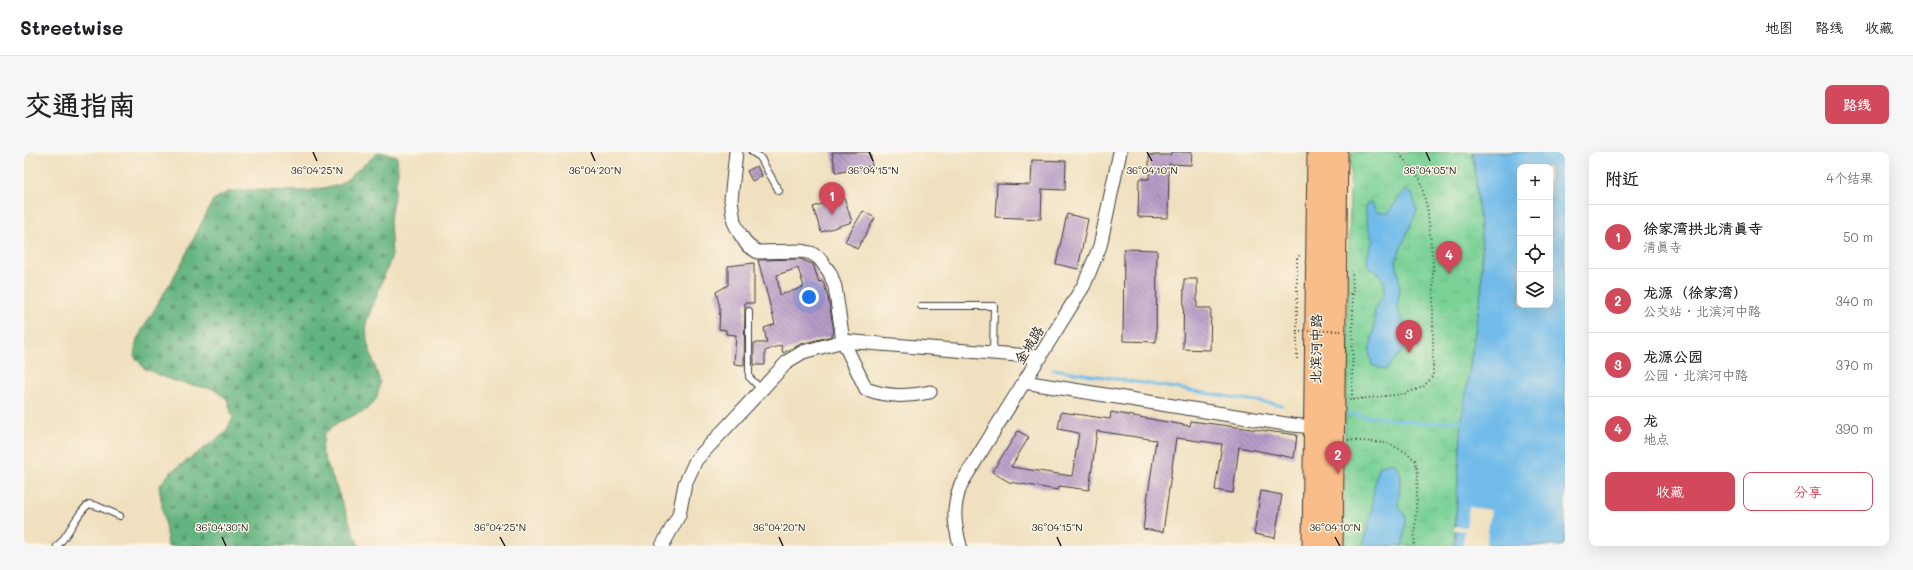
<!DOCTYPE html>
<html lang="zh">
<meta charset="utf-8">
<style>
body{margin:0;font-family:Mali,"LXGW WenKai TC",sans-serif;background:#f6f6f6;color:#202124}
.controls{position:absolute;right:12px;top:12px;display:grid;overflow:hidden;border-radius:8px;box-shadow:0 4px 16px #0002}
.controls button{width:36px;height:36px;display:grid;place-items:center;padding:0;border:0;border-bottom:1px solid #e0e0e0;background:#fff;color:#202124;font:20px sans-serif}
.you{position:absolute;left:785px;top:145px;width:14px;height:14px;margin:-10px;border:3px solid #fff;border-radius:50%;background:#1a73e8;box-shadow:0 0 0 6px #1a73e833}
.badge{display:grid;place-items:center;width:26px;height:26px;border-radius:50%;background:#d1495b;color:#fff;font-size:13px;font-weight:700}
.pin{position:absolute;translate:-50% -33px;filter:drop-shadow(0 1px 2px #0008)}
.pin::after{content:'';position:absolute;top:21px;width:14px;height:12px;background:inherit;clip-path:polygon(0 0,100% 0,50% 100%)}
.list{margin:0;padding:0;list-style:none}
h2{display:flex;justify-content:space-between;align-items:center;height:52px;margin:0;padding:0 16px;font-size:17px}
h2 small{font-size:13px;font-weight:400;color:#757577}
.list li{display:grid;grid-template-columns:26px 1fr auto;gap:12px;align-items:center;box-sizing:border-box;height:64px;padding:0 16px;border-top:1px solid #e0e0e0}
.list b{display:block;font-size:15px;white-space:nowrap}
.list p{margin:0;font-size:13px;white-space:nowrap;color:#757577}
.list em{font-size:13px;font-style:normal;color:#757577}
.actions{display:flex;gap:8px;padding:12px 16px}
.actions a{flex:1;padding:9px 0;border:1px solid #d1495b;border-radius:8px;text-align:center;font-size:14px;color:#d1495b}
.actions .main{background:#d1495b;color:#fff}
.icon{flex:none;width:22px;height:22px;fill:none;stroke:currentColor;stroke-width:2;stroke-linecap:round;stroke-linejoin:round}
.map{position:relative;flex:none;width:1541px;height:394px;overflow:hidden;border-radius:8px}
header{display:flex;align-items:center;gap:24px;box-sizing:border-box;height:56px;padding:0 20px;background:#fff;border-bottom:1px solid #e0e0e0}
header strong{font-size:19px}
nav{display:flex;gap:22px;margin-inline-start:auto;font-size:14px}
.intro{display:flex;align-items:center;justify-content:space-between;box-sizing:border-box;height:96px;padding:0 24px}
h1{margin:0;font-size:28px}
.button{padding:10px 18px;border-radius:8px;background:#d1495b;color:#fff;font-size:14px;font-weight:700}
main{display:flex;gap:24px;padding:0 24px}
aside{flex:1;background:#fff;border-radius:8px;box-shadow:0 4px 16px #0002}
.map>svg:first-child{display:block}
.forest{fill:url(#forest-firs);stroke:#40684e}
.park{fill:url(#park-tufts);stroke:#4b775a}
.water{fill:#71bbea;stroke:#466c83;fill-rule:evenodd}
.pier{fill:#f0e0bf}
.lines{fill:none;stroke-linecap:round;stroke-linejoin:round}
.stream{stroke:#71bbea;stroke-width:3}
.building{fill:url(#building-back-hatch);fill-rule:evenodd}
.service-casing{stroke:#3c3934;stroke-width:8}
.minor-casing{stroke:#3c3934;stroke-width:15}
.primary-casing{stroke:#3c3934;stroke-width:23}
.path{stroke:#3c3934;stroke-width:2;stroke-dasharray:1 3;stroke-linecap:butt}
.service{stroke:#fff;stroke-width:6}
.minor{stroke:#fff;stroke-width:13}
.primary{stroke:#f8bd89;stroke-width:21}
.path-bridge{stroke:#3c3934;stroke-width:2;stroke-dasharray:1 3;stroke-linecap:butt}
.ticks{fill:none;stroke:#1c1c1c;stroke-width:1.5}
.labels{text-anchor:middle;stroke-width:3;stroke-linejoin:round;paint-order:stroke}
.street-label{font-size:14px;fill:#1c1c1c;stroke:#fcf5e5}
.ticks-label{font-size:10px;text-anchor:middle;fill:#1c1c1c;stroke:#fcf5e5;stroke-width:3;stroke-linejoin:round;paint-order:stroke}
</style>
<header>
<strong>Streetwise</strong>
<nav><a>地图</a><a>路线</a><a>收藏</a></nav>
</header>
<div class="intro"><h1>交通指南</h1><a class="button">路线</a></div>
<main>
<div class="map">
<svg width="1541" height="394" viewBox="0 0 1541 394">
<defs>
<pattern id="forest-firs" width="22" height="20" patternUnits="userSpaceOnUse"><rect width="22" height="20" fill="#63b480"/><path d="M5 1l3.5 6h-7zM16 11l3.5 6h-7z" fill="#519268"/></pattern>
<pattern id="park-tufts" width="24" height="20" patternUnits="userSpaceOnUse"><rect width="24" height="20" fill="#7ad297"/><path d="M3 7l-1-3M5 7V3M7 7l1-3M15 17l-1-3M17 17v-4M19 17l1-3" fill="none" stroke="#69b482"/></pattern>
<pattern id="building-back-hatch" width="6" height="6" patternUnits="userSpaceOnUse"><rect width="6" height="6" fill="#b69bc7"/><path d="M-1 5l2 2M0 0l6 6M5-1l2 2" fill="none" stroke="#937ea1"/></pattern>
</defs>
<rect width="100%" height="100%" fill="#fcf5e5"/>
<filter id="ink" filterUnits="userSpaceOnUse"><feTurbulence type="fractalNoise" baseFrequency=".025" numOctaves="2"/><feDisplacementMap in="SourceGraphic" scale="8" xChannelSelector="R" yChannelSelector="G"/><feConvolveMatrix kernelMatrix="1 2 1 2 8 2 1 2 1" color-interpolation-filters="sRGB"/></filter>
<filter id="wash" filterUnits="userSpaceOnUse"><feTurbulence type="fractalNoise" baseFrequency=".012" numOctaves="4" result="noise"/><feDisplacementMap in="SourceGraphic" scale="16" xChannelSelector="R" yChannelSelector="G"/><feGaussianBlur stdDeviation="0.9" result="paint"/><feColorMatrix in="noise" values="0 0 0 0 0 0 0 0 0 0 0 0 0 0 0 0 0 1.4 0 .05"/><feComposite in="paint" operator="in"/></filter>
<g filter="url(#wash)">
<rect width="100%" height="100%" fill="#f0e0bf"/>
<path class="forest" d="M355 0 373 4 374 20 366 67 368 104 342 171 343 189 356 230 353 246 344 257 313 271 300 282 298 299 335 394H144L135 334 146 321 201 281 209 266 203 247 189 237 152 230 121 217 110 204 113 187 156 114 189 48 204 40 221 38 282 39 316 33Z"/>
<path class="park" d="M1327 0H1449L1458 95V133L1438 268 1430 394H1320L1321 269Z"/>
<path class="water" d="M1449 0H1541V394H1430L1438 268 1458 133V95ZM1496 15H1526V153H1496Z
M1380 39H1383L1388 42 1393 58 1372 108 1376 134 1373 156 1383 178 1379 198 1362 218 1348 213 1345 200 1350 178 1351 157 1360 142 1361 133 1355 121 1344 115 1343 105 1349 88C1343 75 1340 65 1343 51L1346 50 1354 61H1364Z
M1370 310 1377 322 1374 354 1382 364 1379 394H1339L1347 361 1351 328 1356 313Z"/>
<path class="pier" d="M1445 355 1467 358 1462 394H1438L1441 379 1430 378 1431 374 1442 375Z"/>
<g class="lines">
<path class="stream" d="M1029 217 1258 253
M1324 262 1402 271 1441 268"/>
</g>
<g id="blocks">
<path class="building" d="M808 0H846L848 14 812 21Z
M1147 0H1168L1167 13 1145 12 1144 66 1114 65 1115 27H1125V3H1146Z
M1008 8 1042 9 1041 38 1018 37 1017 67 971 65 973 32 1007 33Z
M733 14 738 24 728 29 723 19Z
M820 45 828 70 797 80 789 55Z
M839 59 851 66 833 97 821 89Z
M1043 62 1064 67 1054 117 1032 112Z
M1100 97 1133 98 1132 190 1099 189Z
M776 107 789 112 795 130 799 129 804 145 810 179 808 184 777 192 759 201 757 193 741 199V213H730V191H743L740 176 751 172 734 108ZM774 116 780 135 756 143 753 123Z
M730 111V151H721L720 213 710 212 712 183 702 182V178L695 177 696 156 692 140 704 133V114Z
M1160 127H1173V156H1187L1186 198 1159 197Z
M1037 260 1086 267 1087 260 1166 274 1167 269 1273 283 1270 306 1215 295 1209 341 1191 338 1198 292 1152 286 1139 380 1119 377 1132 288 1073 279 1065 338 1035 334 1034 338 985 330 968 320 994 279 1005 285 987 315 1048 324 1055 281 1034 277Z
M1237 339 1258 343 1251 386 1230 382Z"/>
</g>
</g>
<g filter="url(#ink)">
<use href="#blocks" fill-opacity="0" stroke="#3c3934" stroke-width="1"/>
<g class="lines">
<defs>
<path id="service" d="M728 0 736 5 755 39
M897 154H970L969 201
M725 159V225L737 237
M33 394C46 382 51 363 65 352L73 354 96 364"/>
<path id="minor" d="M712 0 707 48 710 70 716 82 724 94 734 100 777 99 787 101 795 106 806 121 811 135 819 189 842 237C864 245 882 245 906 240
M1000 230 1268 273 1291 275
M638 394 655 363 661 332 672 308 764 209 779 200 819 189 1017 205
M936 394C930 370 928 356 937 332L1060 133 1076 94 1096 0"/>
<path id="primary" d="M1289 394 1294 0
M1308 394 1313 0"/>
</defs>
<use href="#service" class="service-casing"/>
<use href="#minor" class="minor-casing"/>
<use href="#primary" class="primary-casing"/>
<path class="path" d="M1326 142 1329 139 1328 119
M1273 207V105L1278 102
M1328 247 1329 141
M1325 248 1380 242 1399 235 1409 224V114L1404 60 1396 27 1374 0
M1324 288 1364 291 1383 301 1391 308 1394 321 1390 394"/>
<use href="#service" class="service"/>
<use href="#minor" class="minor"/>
<use href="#primary" class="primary"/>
<path class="path-bridge" d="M1272 179H1319"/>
</g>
</g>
<path class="ticks" d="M289 0 293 9M567 0 571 9M845 0 849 9M1123 0 1128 9M1402 0 1406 9M198 385 202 394M476 385 481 394M755 385 759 394M1033 385 1037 394M1311 385 1316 394"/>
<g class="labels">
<g class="street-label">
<text transform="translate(1005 193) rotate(-58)" y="5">金城路</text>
<text transform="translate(1292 197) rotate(-89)" y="5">北滨河中路</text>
</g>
</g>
<g class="ticks-label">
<text x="293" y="22">36°04'25"N</text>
<text x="571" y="22">36°04'20"N</text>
<text x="1128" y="22">36°04'10"N</text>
<text x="1406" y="22">36°04'05"N</text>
<text x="849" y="22">36°04'15"N</text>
<text x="198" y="379">36°04'30"N</text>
<text x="476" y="379">36°04'25"N</text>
<text x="755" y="379">36°04'20"N</text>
<text x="1033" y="379">36°04'15"N</text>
<text x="1311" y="379">36°04'10"N</text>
</g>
</svg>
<div class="controls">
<button>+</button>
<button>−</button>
<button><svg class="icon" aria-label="locate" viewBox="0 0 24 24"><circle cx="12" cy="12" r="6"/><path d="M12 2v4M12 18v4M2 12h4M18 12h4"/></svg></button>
<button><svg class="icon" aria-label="layers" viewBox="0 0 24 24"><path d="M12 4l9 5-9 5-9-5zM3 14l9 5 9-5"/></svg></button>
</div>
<div class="you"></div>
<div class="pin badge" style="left:808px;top:63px">1</div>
<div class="pin badge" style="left:1314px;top:322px">2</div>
<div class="pin badge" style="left:1385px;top:201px">3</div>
<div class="pin badge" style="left:1425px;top:122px">4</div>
</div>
<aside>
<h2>附近<small>4个结果</small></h2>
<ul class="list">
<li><span class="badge">1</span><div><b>徐家湾拱北清真寺</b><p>清真寺</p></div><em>50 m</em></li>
<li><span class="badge">2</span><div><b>龙源（徐家湾）</b><p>公交站 · 北滨河中路</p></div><em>340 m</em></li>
<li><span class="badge">3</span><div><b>龙源公园</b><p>公园 · 北滨河中路</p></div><em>370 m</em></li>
<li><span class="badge">4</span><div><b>龙</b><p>地点</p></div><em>390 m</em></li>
</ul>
<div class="actions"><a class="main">收藏</a><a>分享</a></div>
</aside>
</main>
